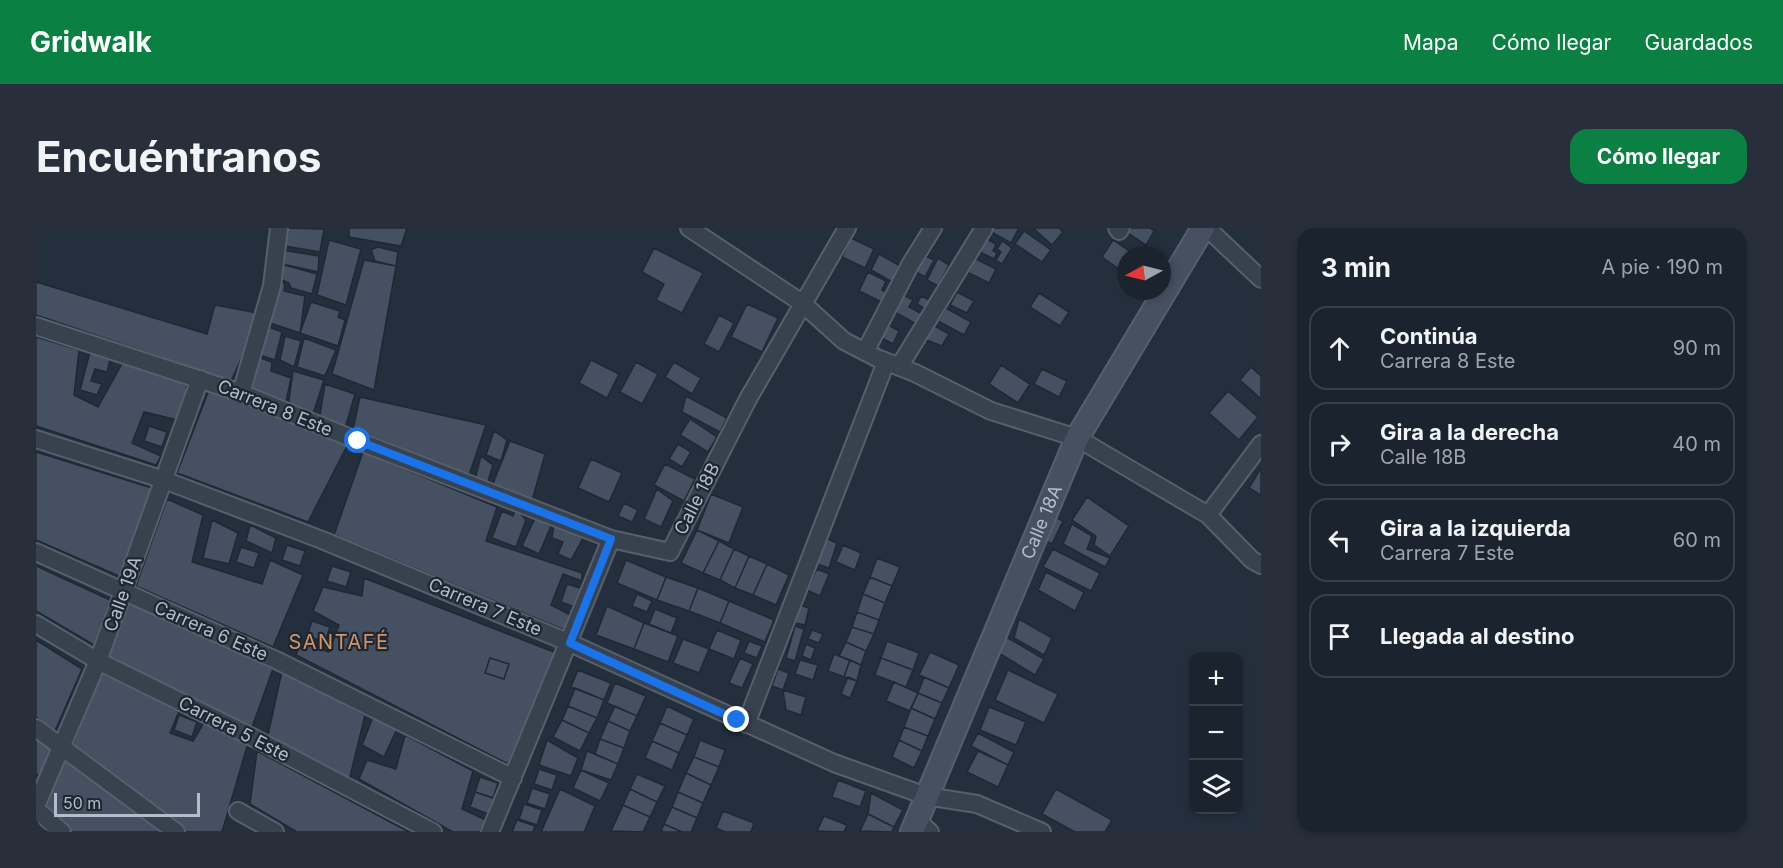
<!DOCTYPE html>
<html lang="es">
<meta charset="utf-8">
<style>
body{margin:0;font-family:Inter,sans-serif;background:#282f3a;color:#f1f3f6}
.controls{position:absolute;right:18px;bottom:18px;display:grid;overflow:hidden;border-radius:12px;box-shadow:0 3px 9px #0003}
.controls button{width:54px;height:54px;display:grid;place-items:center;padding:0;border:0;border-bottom:2px solid #39404a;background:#1b232e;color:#f1f3f6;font:30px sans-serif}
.compass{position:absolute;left:1081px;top:18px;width:54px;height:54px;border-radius:50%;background:#1b232e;box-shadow:0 3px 9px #0003;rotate:263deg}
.scale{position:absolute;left:18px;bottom:15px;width:146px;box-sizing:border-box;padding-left:6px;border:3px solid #b4bcc9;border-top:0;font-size:16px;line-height:21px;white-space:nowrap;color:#b4bcc9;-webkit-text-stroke:4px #1d2633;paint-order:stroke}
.stop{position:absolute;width:18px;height:18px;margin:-14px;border:4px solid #1a73e8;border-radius:50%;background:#fff}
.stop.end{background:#1a73e8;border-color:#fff;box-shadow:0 2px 6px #0008}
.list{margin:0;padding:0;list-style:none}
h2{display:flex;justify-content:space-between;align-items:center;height:78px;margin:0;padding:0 24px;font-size:26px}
h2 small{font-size:20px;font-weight:400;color:#a0a4aa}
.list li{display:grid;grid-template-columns:39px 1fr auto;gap:18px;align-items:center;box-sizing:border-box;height:84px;margin:0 12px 12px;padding:0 12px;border:2px solid #39404a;border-radius:18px}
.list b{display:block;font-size:22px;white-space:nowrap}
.list p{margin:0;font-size:20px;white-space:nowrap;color:#a0a4aa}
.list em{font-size:20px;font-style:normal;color:#a0a4aa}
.icon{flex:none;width:33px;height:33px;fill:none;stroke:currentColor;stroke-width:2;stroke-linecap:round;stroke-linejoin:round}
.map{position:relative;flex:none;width:1225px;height:604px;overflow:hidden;border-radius:18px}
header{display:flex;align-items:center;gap:36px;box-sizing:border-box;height:84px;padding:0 30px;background:#0b8043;color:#fff}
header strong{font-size:28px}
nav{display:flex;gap:33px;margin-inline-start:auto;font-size:21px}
.intro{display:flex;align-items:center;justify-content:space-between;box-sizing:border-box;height:144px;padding:0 36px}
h1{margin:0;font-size:42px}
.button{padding:15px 27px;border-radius:18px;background:#0b8043;color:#fff;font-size:21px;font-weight:700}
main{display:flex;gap:36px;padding:0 36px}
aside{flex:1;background:#1b232e;border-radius:18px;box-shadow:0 3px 9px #0003}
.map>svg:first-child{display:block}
.building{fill:#455162;stroke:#1f2835;stroke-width:1.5}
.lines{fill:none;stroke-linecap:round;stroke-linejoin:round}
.street-casing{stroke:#565f6c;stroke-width:20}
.secondary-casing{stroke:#565f6c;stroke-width:26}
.street{stroke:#38414e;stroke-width:16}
.secondary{stroke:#465061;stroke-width:22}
.route{stroke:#1a73e8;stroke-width:8}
.labels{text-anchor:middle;stroke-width:4.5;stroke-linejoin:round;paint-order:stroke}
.street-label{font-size:18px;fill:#b4bcc9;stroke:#1d2633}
.neighbourhood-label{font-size:20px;letter-spacing:1.5px;fill:#d59563;stroke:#1d2633}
</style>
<header>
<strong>Gridwalk</strong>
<nav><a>Mapa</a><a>Cómo llegar</a><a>Guardados</a></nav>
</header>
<div class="intro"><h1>Encuéntranos</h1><a class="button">Cómo llegar</a></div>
<main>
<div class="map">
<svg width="1225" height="604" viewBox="0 0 1225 604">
<rect width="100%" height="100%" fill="#242f3e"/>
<path class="building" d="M249 0 288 1 284 24 243 17Z
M313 0H371L365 18 313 9Z
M951 0H983L975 15 950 1Z
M997 0H1023L1027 4 1016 17Z
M1095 0H1114L1118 3 1110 17 1092 5Z
M988 3 1015 22 1006 34 979 16Z
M945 8 960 16 957 23 961 25 958 31 938 21Z
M815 10 838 21 829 40 806 29Z
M293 12 325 21 310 77 281 67Z
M1077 12 1099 27H1090V46L1066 29Z
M966 13 976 20 966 36 960 32 965 24 961 21Z
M342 19 362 24 360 38 339 33 335 22Z
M618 20 667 45 646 85 620 72 628 56 606 44Z
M245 22 283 28 282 44 242 35Z
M843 26 868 40 858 55 835 42Z
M888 27 898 32 889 49 880 44Z
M934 28 960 41 953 55 927 42Z
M902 30 913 37 902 58 891 52Z
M328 32 360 38 338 162 296 146Z
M241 35 281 46 276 66 255 60 253 55 239 49Z
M832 44 850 53 846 62 856 67 852 77 823 63Z
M238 53 249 55 248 63 269 68 264 105 228 93Z
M0 54 171 106 179 77 226 86 195 153 0 87Z
M921 64 938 73 931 85 914 77Z
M864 65 877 72 873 79 888 87 882 97 855 82Z
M1003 65 1033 84 1024 98 994 79Z
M885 68 896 73 891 82 881 76Z
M275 74 304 83 302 89 309 92 302 118 264 105Z
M711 76 742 90 726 124 695 109Z
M910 80 935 94 928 107 902 93Z
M683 87 698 95 683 124 668 116Z
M847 94 863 103 857 116 840 107Z
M895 96 913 106 906 118 888 111Z
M228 97 246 104 239 132 220 126Z
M249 108 265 113 258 139 244 132Z
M0 109 43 122 38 167 62 179 87 134 151 155 146 193 108 184 96 215 125 228 120 237 0 198Z
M268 110 300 122 289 148 261 139Z
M54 124 74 132 71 144 59 141 55 153 66 156 61 167 44 162Z
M218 128 236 134 235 143 255 150 249 179 210 163Z
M555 132 583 146 571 170 543 155Z
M600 134 622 146 606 176 584 164Z
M638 134 665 150 656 166 629 149Z
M965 137 994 156 982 175 953 156Z
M1215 139 1225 148V171L1204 152Z
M1006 141 1031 153 1023 169 998 156Z
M257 143 288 152 276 189 252 180Z
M289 156 319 166 308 204 283 193Z
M173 162 311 218 272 294 141 245Z
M1192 163 1222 189 1203 212 1173 185Z
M650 168 691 190 684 204 646 184Z
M324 169 450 197 433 247 317 201Z
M654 191 681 209 672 224 644 207Z
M113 198 131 204 126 219 108 213Z
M458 203 471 212 465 233 450 227Z
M474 213 509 226 496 273 456 258Z
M642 216 655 224 646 239 633 231Z
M0 224 116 260 83 348 0 312Z
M327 224 461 279 450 313 546 345V353L527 346 515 377 538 389 531 403 298 307Z
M445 228 457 237 450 260 438 255Z
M555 231 586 245 573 274 542 260Z
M629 236 659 251 648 273 618 257Z
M1225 240V267L1213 260Z
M621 261 637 273 625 299 608 291Z
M675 266 707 279 693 315 661 302Z
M1051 269 1093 298 1074 328 1058 317 1060 308 1036 292Z
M131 271 167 287 156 334 226 356 234 332 267 347 237 419 100 358Z
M588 275 602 282 596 294 582 288Z
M480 279 486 282 485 286 490 292 480 319 456 310 466 283 477 288Z
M1015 287 1027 293 1016 316 1004 310Z
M499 290 515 298 503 326 486 318Z
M176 292 202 305 193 336 167 330Z
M518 296 547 310 535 332 522 326 527 314 516 310Z
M1036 296 1056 308 1051 321 1074 330 1069 339 1027 316Z
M214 297 240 310 236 325 210 313Z
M661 302 683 313 667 345 645 335Z
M789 310 801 315 793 340 781 336Z
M683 313 698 321 684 352 667 345Z
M251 317 269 323 264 338 246 332Z
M807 317 825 325 819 342 800 334Z
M205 319 223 325 218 340 200 334Z
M698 321 713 328 699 360 684 352Z
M1017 321 1064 345 1055 363 1007 339Z
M713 328 731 336 717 367 699 360Z
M841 330 864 339 856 358 834 349Z
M590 332 630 349 621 372 581 355Z
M731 336 753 347 740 377 717 367Z
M0 338 74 372 58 417 0 383Z
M296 338 315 344 310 359 291 353Z
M781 341 793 346 784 368 771 362Z
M1010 344 1048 364 1039 383 1002 362Z
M630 349 662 360 653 383 621 372Z
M834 349 856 358 849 375 827 366Z
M328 350 523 426 472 536 260 427 265 414 293 424 303 397 277 383 287 359 326 368Z
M531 356 547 361 541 380 525 374Z
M662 360 693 373 684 395 653 383Z
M601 366 616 373 611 384 596 378Z
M827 366 849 375 843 392 821 384Z
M92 371 238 438 215 502 70 430Z
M693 373 738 392 729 414 684 395Z
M763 377 773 380 769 397 759 395Z
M571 378 608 395 598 421 560 407Z
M619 381 641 390 635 405 613 396Z
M821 384 843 392 838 406 816 399Z
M983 391 1016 410 1008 427 978 410Z
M276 393 294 399 289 414 271 408Z
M608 395 642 408 632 434 598 421Z
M759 398 768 401 759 433 750 430Z
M816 399 838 406 830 423 810 414Z
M681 402 705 412 698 431 673 421Z
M776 402 787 406 783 415 772 411Z
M965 406 1008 431 999 447 956 421Z
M647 411 673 421 663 445 637 435Z
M0 412 46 441 19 503 0 489Z
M713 413 726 418 721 430 708 425Z
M851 413 883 425 877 442 845 430Z
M810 414 830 423 825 437 803 428Z
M770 416 779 420 775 432 766 428Z
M894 424 923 437 913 460 883 447Z
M798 426 814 432 808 449 792 443Z
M454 430 473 436 468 451 449 445Z
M704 430 717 436 706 460 693 455Z
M845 430 877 442 870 459 839 447Z
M764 432 782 437 777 452 759 446Z
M814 432 825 437 821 453 808 449Z
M742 441 753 445 747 462 736 458Z
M66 442 143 483 134 505 157 513 170 491 212 515 186 604H151L36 518Z
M542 442 575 455 568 472 535 459Z
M972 442 1022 466 1008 495 959 472Z
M246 443 329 487 312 557 232 507Z
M812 449 821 453 814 470 805 466Z
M888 449 913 460 906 475 882 465Z
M858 454 882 465 874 483 850 473Z
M579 455 610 468 601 488 571 475Z
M539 460 568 472 561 490 532 478Z
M747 462 770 469 765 487 750 482Z
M882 465 906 475 899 491 875 480Z
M532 478 561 490 553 505 526 492Z
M579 478 601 488 594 503 572 493Z
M631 478 658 491 651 507 624 495Z
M953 479 990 494 980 517 944 502Z
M875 480 899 491 892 508 868 499Z
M339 484 362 499 348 529 326 517Z
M143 487 161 494 156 509 138 502Z
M526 492 553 505 544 523 517 509Z
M572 493 594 503 588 520 564 511Z
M624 495 651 507 643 525 616 513Z
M868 499 892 508 886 523 863 512Z
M942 505 978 524 972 537 935 518Z
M369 507 437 543 426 581 450 592 444 604H417L323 551 331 532 360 541Z
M0 510 19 520 6 548 0 546Z
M564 511 588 520 582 536 559 526Z
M511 512 542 530 535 548 503 537Z
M664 512 689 522 683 539 658 529Z
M863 512 886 523 878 540 856 529Z
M616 513 643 525 636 542 609 530Z
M221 523 373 604H261L214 576Z
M551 523 582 536 575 552 545 542Z
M942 523 972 537 962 559 931 544Z
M28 527 131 604H35L7 577Z
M658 529 683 539 675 557 650 545Z
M503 541 521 547 516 562 498 556Z
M545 542 573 555 564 573 537 560Z
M650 545 675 557 667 575 642 564Z
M601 546 629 558 621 574 594 561Z
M444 549 462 555 457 570 439 564Z
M802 552 830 563 824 579 796 569Z
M496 560 514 566 509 581 491 575Z
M524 561 559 578 548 604H505Z
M594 561 621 574 614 589 587 577Z
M1020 561 1076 592 1069 604H1039L1006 586Z
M439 564 458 570 452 586 434 579Z
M642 564 667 575 661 590 636 579Z
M835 565 867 582 858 599 832 586Z
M488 576 506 582 501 597 483 591Z
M587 577 614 589 607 604 575 603Z
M636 579 661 590 655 604H646L628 596Z
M687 583 718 595 715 604H689L680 600Z
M832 586 858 599 856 604 824 603Z
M788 588 811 597 808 604 781 603Z
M1 591 15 604H0Z
M481 592 499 598 497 604H476Z
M628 596 646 604H625Z"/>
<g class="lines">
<defs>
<path id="street" d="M653 0 766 75 808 113 841 130 879 145 955 183 1041 210 1172 287 1216 332 1225 337
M1081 0 1083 3 1085 0
M1171 0 1225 51
M0 98 205 165 322 213 575 311
M829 124 874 37 897 0
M863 139 948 0
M205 165 236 58 243 0
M0 211 128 252 286 312 534 415 798 535 890 568 941 576 1006 604
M1172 287 1225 216
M0 324 240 432 477 550
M0 396 62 433 218 510 397 604
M710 496 850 134
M0 500 140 604
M0 578 62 433 164 151
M0 581 26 604
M202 583 239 604
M880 591 894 604
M454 604 575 311 634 324 712 171 811 0"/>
<g id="secondary">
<path id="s1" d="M876 604 1041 210 1167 0"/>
</g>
</defs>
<use href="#street" class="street-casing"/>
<use href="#secondary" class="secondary-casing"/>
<use href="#street" class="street"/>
<use href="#secondary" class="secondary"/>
</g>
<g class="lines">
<path class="route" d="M322 213 575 311 534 415 701 492"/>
</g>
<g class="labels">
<g class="street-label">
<text transform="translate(239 180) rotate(22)" y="6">Carrera 8 Este</text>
<text transform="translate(661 271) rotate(-63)" y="6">Calle 18B</text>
<text dy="6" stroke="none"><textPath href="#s1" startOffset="336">Calle 18A</textPath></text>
<text transform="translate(87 366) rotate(-70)" y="6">Calle 19A</text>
<text transform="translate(449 379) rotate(23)" y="6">Carrera 7 Este</text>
<text transform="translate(175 403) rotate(24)" y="6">Carrera 6 Este</text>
<text transform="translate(198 501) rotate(27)" y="6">Carrera 5 Este</text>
</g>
<g class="neighbourhood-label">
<text x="303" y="421">SANTAFÉ</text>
</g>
</g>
</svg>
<div class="controls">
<button>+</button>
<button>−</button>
<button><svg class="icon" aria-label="layers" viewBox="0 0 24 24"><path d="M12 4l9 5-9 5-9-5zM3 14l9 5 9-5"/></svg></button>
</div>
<svg class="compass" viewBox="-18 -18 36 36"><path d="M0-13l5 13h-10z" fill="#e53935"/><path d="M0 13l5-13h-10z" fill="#a0a4aa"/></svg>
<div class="scale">50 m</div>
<div class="stop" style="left:322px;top:213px"></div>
<div class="stop end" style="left:701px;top:492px"></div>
</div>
<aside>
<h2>3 min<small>A pie · 190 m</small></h2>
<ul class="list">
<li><svg class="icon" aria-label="ahead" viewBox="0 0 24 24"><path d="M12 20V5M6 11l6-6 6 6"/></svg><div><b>Continúa</b><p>Carrera 8 Este</p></div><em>90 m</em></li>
<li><svg class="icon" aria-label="right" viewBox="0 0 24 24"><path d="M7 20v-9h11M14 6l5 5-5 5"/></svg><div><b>Gira a la derecha</b><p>Calle 18B</p></div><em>40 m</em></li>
<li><svg class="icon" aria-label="left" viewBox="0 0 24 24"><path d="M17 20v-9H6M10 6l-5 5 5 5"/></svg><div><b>Gira a la izquierda</b><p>Carrera 7 Este</p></div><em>60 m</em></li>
<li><svg class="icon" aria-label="arrive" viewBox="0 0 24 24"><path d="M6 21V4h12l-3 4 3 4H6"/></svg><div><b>Llegada al destino</b></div></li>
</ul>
</aside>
</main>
